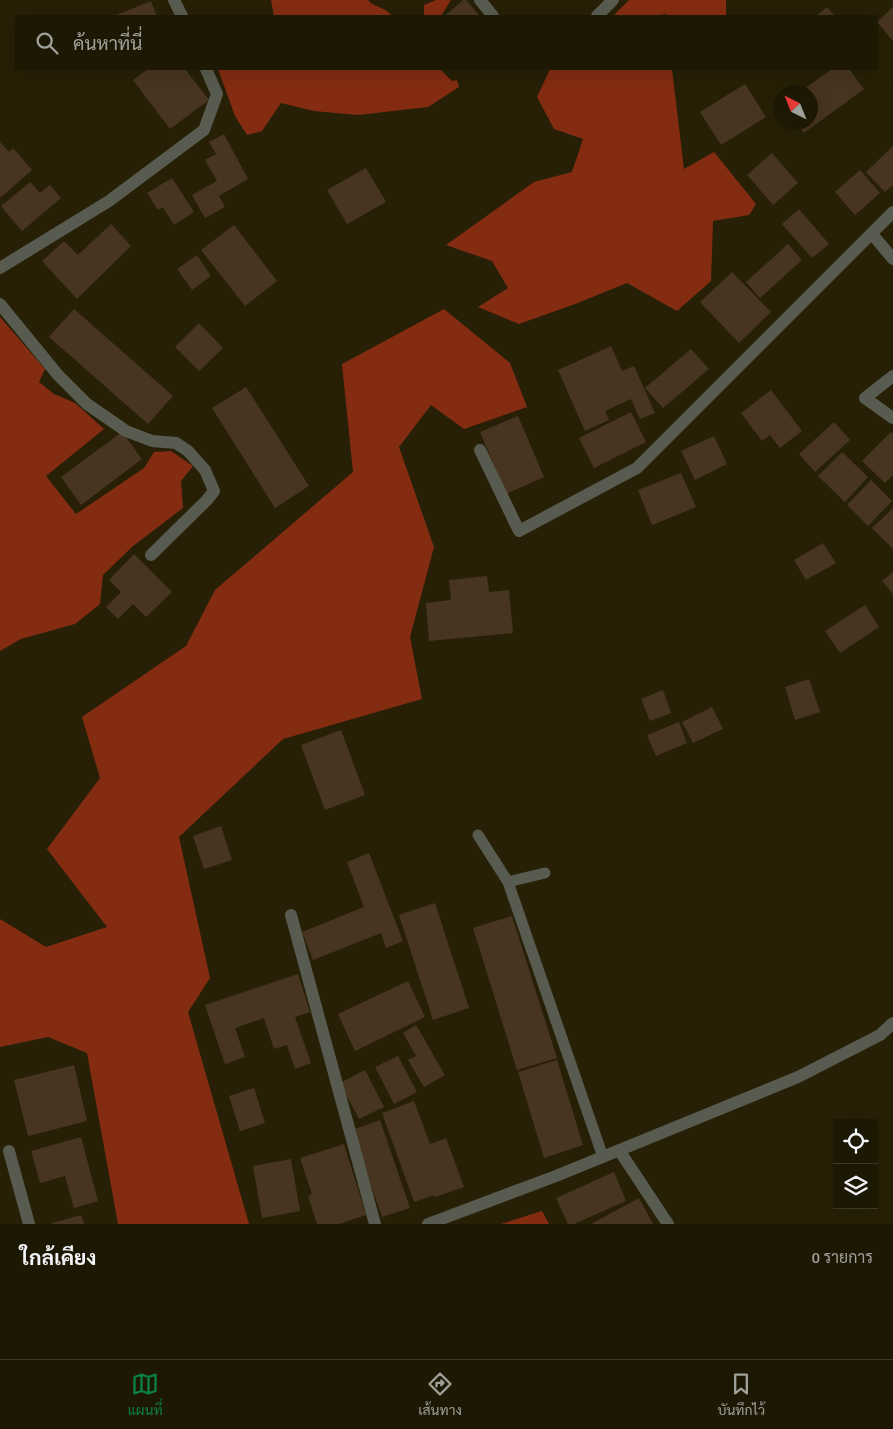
<!DOCTYPE html>
<html lang="th">
<meta charset="utf-8">
<style>
body{margin:0;font-family:Signika,Sarabun,sans-serif;background:#2a2513;color:#f1f3f6}
.controls{position:absolute;right:15px;bottom:15px;display:grid;overflow:hidden;border-radius:0px;box-shadow:0 5px 20px #0002}
.controls button{width:45px;height:45px;display:grid;place-items:center;padding:0;border:0;border-bottom:1px solid #3b3726;background:#1d1804;color:#f1f3f6;font:25px sans-serif}
.compass{position:absolute;left:773px;top:85px;width:45px;height:45px;border-radius:50%;background:#1d1804;box-shadow:0 5px 20px #0002;rotate:317deg}
.list{margin:0;padding:0;list-style:none}
h2{display:flex;justify-content:space-between;align-items:center;height:65px;margin:0;padding:0 20px;font-size:21px}
h2 small{font-size:16px;font-weight:400;color:#a0a09a}
.icon{flex:none;width:28px;height:28px;fill:none;stroke:currentColor;stroke-width:2;stroke-linecap:round;stroke-linejoin:round}
.map{position:relative;flex:none;width:893px;height:1224px;overflow:hidden}
.search{position:absolute;background:#1d1804;box-shadow:0 5px 20px #0002;left:15px;right:15px;top:15px;height:55px;display:flex;align-items:center;gap:12px;box-sizing:border-box;padding:0 18px;border-radius:0px;color:#a0a09a;font-size:19px}
.sheet{height:135px;background:#1d1804}
nav{display:flex;justify-content:space-around;align-items:center;box-sizing:border-box;height:70px;border-top:1px solid #3b3726;background:#1d1804;font-size:14px;color:#a0a09a}
nav a{display:grid;justify-items:center;gap:2px}
nav .on{color:#0b8043}
.map>svg:first-child{display:block}
.forest{fill:#842c12}
.building{fill:#483521}
.lines{fill:none;stroke-linecap:round;stroke-linejoin:round}
.lane{stroke:#585c50;stroke-width:11}
.street{stroke:#585c50;stroke-width:12}
</style>
<div class="map">
<svg width="893" height="1224" viewBox="0 0 893 1224">
<rect width="100%" height="100%" fill="#272006"/>
<path class="forest" d="M271 0H368C374 8 383 5 392 16H274Z
M436 0H451L441 16H424V5Z
M629 0H726V16H668L666 14 653 16H613Z
M218 69H440L452 81 457 80 459 87 428 107 358 115 314 111 281 103 262 131 247 135 235 116Z
M550 69H672L684 169 714 152 756 204 749 215 713 221 711 281 677 311 627 283 575 304 519 324 478 307 508 288 492 261 446 245 534 182 572 172 583 139 554 129 537 97Z
M444 309 510 363 527 407 464 429 431 405 399 447 434 547 410 637 422 699 283 739 179 837 210 978 188 1012 249 1224H118L87 1053 48 1037 0 1047V919L46 947 107 927 47 849 100 778 82 717 186 646 215 590 353 472 342 364Z
M0 317 45 369 39 382 54 394 75 403 104 429 46 476 76 514 144 468 154 452 171 451 193 466 181 481 183 508 133 546 103 575 100 604 75 624 21 639 0 651Z
M542 1211 549 1224H501Z"/>
<path class="building" d="M463 0H466L480 16H445Z
M151 1 157 16H114Z
M827 7 835 16H816Z
M893 7V41L877 22Z
M148 69H185L209 100 170 129 133 80Z
M832 69H849L864 89 804 133 796 122H810V92H800Z
M745 84 766 117 721 145 700 112Z
M224 134 248 179 219 196 225 207 205 218 192 195 217 181 205 160 216 154 209 142Z
M0 142 9 152 13 148 32 170 0 198Z
M893 146V185L885 192 866 172Z
M772 153 798 183 773 205 747 175Z
M366 168 386 202 347 224 327 190Z
M860 170 880 193 855 215 835 192Z
M172 178 194 212 174 225 163 207 158 210 147 193Z
M30 182 40 193 50 185 61 198 22 231 1 206Z
M799 209 829 244 812 258 782 224Z
M111 224 131 246 77 299 42 261 64 241 78 255Z
M234 225 277 281 245 306 201 250Z
M788 244 802 260 760 298 746 282Z
M197 255 211 276 192 290 177 269Z
M732 272 771 312 739 343 700 302Z
M74 309 173 396 148 424 49 337Z
M199 323 223 348 199 371 175 347Z
M611 346 622 371 634 366 655 413 640 419 631 399 605 411 609 420 585 431 558 370Z
M691 349 709 369 663 408 645 388Z
M246 387 309 486 275 508 212 408Z
M771 390 802 431 780 448 770 435 762 441 741 413Z
M631 412 646 442 594 468 579 438Z
M518 416 544 477 506 494 480 432Z
M834 422 850 440 815 472 799 454Z
M122 432 142 459 81 505 61 477Z
M891 432 893 434V475L885 483 862 461Z
M714 436 727 464 695 480 681 451Z
M842 452 868 477 845 502 818 476Z
M681 473 696 507 652 525 638 490Z
M871 480 892 501 868 526 847 505Z
M893 508V549L872 528Z
M823 543 836 563 806 580 794 560Z
M134 554 172 592 146 617 133 604 118 619 106 607 121 592 109 580Z
M893 572V594L882 581Z
M487 576 489 592 509 590 513 633 429 641 426 603 451 600 449 580Z
M865 605 879 627 840 653 825 631Z
M809 679 820 712 795 720 785 687Z
M663 690 671 713 650 721 641 699Z
M712 707 723 729 693 743 682 722Z
M679 722 687 743 656 756 647 735Z
M341 730 365 795 325 810 301 745Z
M221 826 232 860 204 869 193 836Z
M369 853 403 941 386 948 381 933 313 960 302 932 364 907 347 862Z
M435 903 469 1008 433 1020 399 915Z
M512 916 557 1058 517 1070 473 928Z
M298 974 310 1012 295 1017 311 1063 295 1069 287 1045 274 1049 264 1018 235 1028 245 1057 225 1064 205 1005Z
M408 981 425 1017 355 1051 338 1014Z
M416 1025 445 1075 424 1087 408 1060 416 1056 403 1033Z
M398 1056 417 1092 394 1104 375 1067Z
M557 1060 583 1145 544 1158 518 1072Z
M74 1065 87 1121 28 1136 14 1080Z
M365 1070 384 1107 359 1119 340 1083Z
M254 1088 265 1123 240 1131 229 1096Z
M414 1101 430 1144 446 1138 464 1187 435 1197 434 1195 414 1202 382 1113Z
M380 1120 410 1208 382 1217 352 1130Z
M81 1137 98 1201 74 1208 65 1176 40 1183 31 1151Z
M344 1144 366 1215 339 1224H317L308 1196 312 1194 300 1158Z
M291 1159 300 1211 262 1218 253 1166Z
M614 1172 626 1201 574 1224H568L556 1198Z
M639 1198 653 1224H591Z
M81 1215 84 1224H52V1223Z"/>
<g class="lines">
<path class="lane" d="M478 835 508 882 603 1157
M508 882 545 873"/>
<path class="street" d="M174 0 182 16
M480 0 493 16
M597 16 613 0
M872 234 893 259
M0 268 109 201 204 130 217 94 206 69
M0 304 58 375 87 404 126 431 152 441 176 443 188 451 205 470 214 491 207 500 151 555
M893 376 865 398 893 418
M480 450 519 531 637 468 893 212
M291 915 375 1224
M619 1150 668 1224
M9 1151 29 1224
M428 1224 556 1176 798 1077 880 1035 893 1023"/>
</g>
</svg>
<div class="controls">
<button><svg class="icon" aria-label="locate" viewBox="0 0 24 24"><circle cx="12" cy="12" r="6"/><path d="M12 2v4M12 18v4M2 12h4M18 12h4"/></svg></button>
<button><svg class="icon" aria-label="layers" viewBox="0 0 24 24"><path d="M12 4l9 5-9 5-9-5zM3 14l9 5 9-5"/></svg></button>
</div>
<svg class="compass" viewBox="-18 -18 36 36"><path d="M0-13l5 13h-10z" fill="#e53935"/><path d="M0 13l5-13h-10z" fill="#a0a09a"/></svg>
<div class="search"><svg class="icon" aria-label="search" viewBox="0 0 24 24"><circle cx="10" cy="10" r="6"/><path d="M15 15l6 6"/></svg>ค้นหาที่นี่</div>
</div>
<section class="sheet">
<h2>ใกล้เคียง<small>0 รายการ</small></h2>
<ul class="list">
</ul>
</section>
<nav>
<a class="on"><svg class="icon" aria-label="map" viewBox="0 0 24 24"><path d="M3 6l6-2 6 2 6-2v14l-6 2-6-2-6 2zM9 4v14M15 6v14"/></svg>แผนที่</a>
<a><svg class="icon" aria-label="directions" viewBox="0 0 24 24"><path d="M12 3l9 9-9 9-9-9zM9 14v-3h6M13 9l2 2-2 2"/></svg>เส้นทาง</a>
<a><svg class="icon" aria-label="saved" viewBox="0 0 24 24"><path d="M7 4h10v16l-5-4-5 4z"/></svg>บันทึกไว้</a>
</nav>
